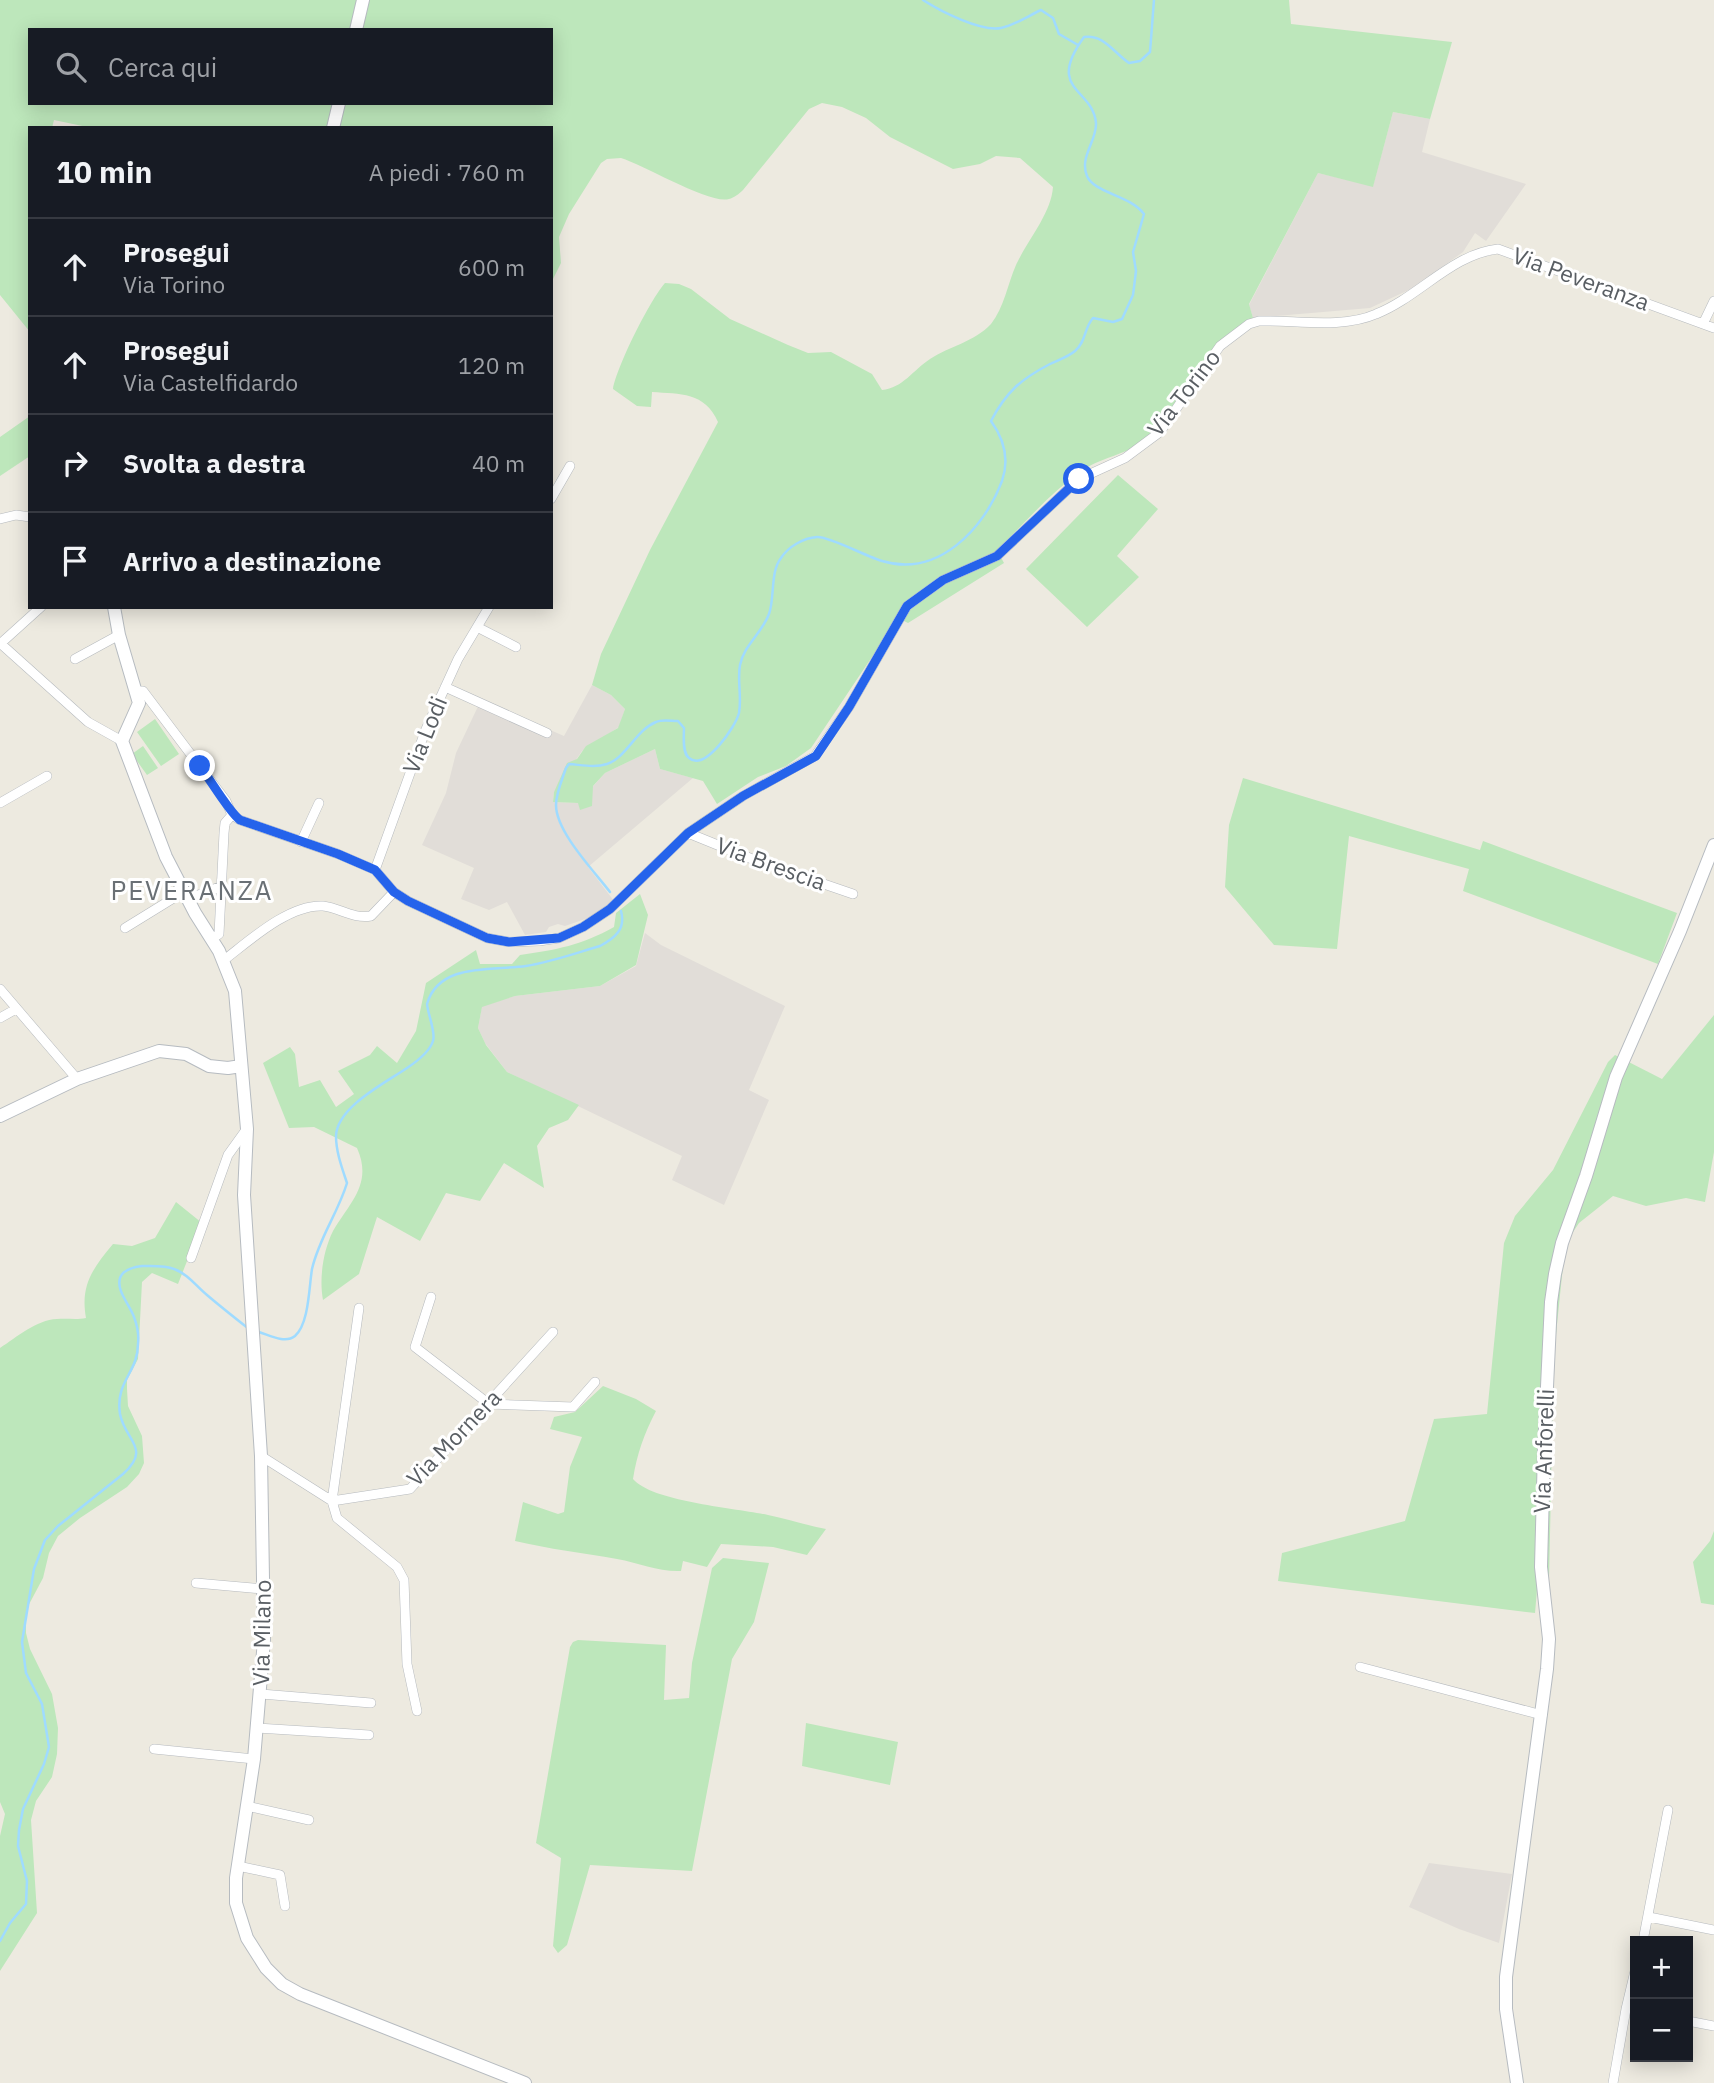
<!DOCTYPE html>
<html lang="it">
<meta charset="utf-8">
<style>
body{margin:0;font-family:"IBM Plex Sans",sans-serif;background:#242831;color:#f1f3f6}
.controls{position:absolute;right:21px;bottom:21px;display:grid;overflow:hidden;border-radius:0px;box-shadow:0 4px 18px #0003}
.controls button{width:63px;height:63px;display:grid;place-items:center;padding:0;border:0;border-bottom:2px solid #363941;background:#171b24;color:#f1f3f6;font:35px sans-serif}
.stop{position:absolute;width:21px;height:21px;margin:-16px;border:5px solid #2563eb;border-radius:50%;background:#fff}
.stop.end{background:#2563eb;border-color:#fff;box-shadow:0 2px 7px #0008}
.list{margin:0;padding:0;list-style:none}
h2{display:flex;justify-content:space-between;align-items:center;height:91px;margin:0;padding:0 28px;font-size:30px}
h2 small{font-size:23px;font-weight:400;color:#9ea1a6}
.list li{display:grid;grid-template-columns:46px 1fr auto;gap:21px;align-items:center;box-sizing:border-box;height:98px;padding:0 28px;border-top:2px solid #363941}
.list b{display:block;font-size:26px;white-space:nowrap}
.list p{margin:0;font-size:23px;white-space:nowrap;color:#9ea1a6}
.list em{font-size:23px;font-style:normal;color:#9ea1a6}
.icon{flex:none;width:38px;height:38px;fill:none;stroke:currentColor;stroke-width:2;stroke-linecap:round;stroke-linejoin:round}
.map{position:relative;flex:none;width:1714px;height:2083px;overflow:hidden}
.search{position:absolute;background:#171b24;box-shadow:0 4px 18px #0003;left:28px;top:28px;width:525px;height:77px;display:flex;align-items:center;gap:18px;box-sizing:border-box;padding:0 24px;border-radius:0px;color:#9ea1a6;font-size:26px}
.panel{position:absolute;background:#171b24;box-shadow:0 4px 18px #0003;left:28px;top:126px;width:525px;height:483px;border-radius:0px}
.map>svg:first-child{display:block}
.industrial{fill:#e1ddd8}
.green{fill:#bde7bb;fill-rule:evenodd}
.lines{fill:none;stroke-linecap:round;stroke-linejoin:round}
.stream{stroke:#9fdbff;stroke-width:2.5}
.street-casing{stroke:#b6babe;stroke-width:10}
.secondary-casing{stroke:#b6bbc0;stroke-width:14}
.street{stroke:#fff;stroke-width:9}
.secondary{stroke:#fff;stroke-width:12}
.route{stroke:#2563eb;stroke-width:9}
.labels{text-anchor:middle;stroke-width:6;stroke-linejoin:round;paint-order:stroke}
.street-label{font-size:23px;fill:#595e63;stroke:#fff}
.quarter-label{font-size:26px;letter-spacing:2px;fill:#6a7075;stroke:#fff}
</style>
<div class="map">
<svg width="1714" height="2083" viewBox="0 0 1714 2083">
<rect width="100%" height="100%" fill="#edeae0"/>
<path class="industrial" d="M1393 112 1430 119 1422 152 1526 184 1486 241 1475 233 1463 252 1413 288 1370 308 1253 318 1249 305 1318 173 1373 186Z
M592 685 611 695 625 709 619 727 582 751 554 792 553 802 578 803 605 773 655 749 660 769 693 778 588 867 614 901 591 917 565 926 558 924 549 927 546 932 525 935 507 902 489 910 461 899 474 868 422 845 446 793 456 753 481 700 564 736Z
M645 933 661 945 785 1006 749 1090 769 1100 724 1205 672 1180 682 1156 507 1072 485 1043 478 1028 482 1006 515 996 600 986 636 966Z
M1429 1863 1512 1874 1499 1943 1459 1929 1409 1907Z"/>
<path class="green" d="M0 0H1289L1291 24 1452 42 1430 119 1393 112 1373 187 1318 173 1249 304 1253 318C1224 338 1201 361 1182 391 1172 407 1162 426 1147 439 1127 455 1100 457 1080 472 1049 494 1024 524 997 550L1004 563 908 623 898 618 811 748 786 766 758 777 717 804 703 781 660 769 655 749 605 773 593 786 592 806 580 810 578 803 553 802 554 792 567 763 577 759 586 746 618 728 625 709 611 695 592 685 601 654 650 550 718 422C705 392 680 394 652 392L651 407 637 406 613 389C617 366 650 300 665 283L679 284 691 289 730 319 788 345 808 353 831 352 872 374 882 390C903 388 913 370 930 359 950 346 974 342 991 324 1004 308 1008 283 1016 265 1028 239 1051 214 1053 187L1020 158 996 156 980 164 953 169 890 137 866 118 842 107 822 103 809 109 743 190C740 193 734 198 729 199 711 205 644 165 621 158L607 159 601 163 569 214 559 237 561 263 551 283V128H92L54 120 52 128H30V332L0 295ZM30 30H551V103H30Z
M30 416V456L0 476V437Z
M1118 475 1158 509 1117 556 1139 577 1087 627 1026 569Z
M155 719 179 754 161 766 137 732Z
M143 746 158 768 147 775 132 754Z
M1243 778 1480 850 1483 841 1677 913 1658 964 1463 891 1469 869 1349 836 1337 949 1274 945 1225 887 1229 825Z
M640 894 648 915 636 965 600 986 515 996 482 1007 478 1028 486 1045 507 1072 579 1105 568 1120 549 1128 537 1146 544 1188 504 1163 480 1201 446 1193 420 1241 377 1217 359 1274 323 1300C319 1279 323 1251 333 1231 350 1202 373 1184 357 1148L314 1127 289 1128 263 1063 290 1047 295 1054 299 1087 320 1080 336 1107 354 1094 338 1071 370 1055 377 1046 397 1063 416 1031 426 983 476 950 480 964H512L520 955C556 950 582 945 614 927L616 913Z
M1714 1015V1152L1705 1202 1686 1198 1646 1206 1613 1196 1579 1223 1571 1235 1564 1256 1554 1354 1549 1580 1537 1590 1535 1613 1278 1581 1282 1553 1405 1521 1434 1419 1487 1414 1504 1243 1515 1216 1553 1170 1608 1062 1615 1055 1662 1079Z
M176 1202 202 1223 178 1284 152 1273 142 1282 138 1359 127 1380V1389L128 1406 142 1436 144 1463 139 1474 127 1487 80 1518 58 1536 49 1553 43 1578 26 1610V1633L30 1649 52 1694 58 1728 57 1754 52 1777 36 1801 31 1820 37 1913 0 1971V1836L5 1814 0 1802V1348C17 1337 36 1320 57 1319 67 1318 76 1320 86 1318 80 1285 93 1268 113 1244L132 1246 155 1238Z
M603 1386 636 1399 656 1411C644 1434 637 1454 633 1479 653 1502 736 1508 768 1515 787 1519 806 1525 826 1529L807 1555 773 1547 721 1544 707 1567 683 1561 681 1571C659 1572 639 1563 617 1559 583 1553 549 1549 515 1541L523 1502 558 1514 564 1512 570 1467 582 1437 550 1429 554 1417 575 1412Z
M1714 1531V1605L1701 1603 1693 1562 1710 1541Z
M723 1558 769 1563 754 1622 732 1659 692 1871 590 1865 567 1945 558 1953 553 1946 561 1858 536 1843 570 1647 573 1642 578 1640 666 1645 664 1700 689 1698 692 1663 712 1568Z
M806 1723 898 1742 890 1785 802 1766Z"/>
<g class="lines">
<path class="stream" d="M923 0C940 11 981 32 1001 28 1015 25 1028 16 1041 10L1053 18 1059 34 1078 45
M610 892C594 871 556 832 556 805 556 793 562 780 566 768L569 764C582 765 595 768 607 764 626 758 636 730 656 722 662 719 671 721 678 721L684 728C684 736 682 753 689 758 705 772 736 726 739 713 742 697 737 680 740 665 744 645 762 633 769 614 775 597 770 572 781 558 788 547 803 538 817 537 829 536 867 557 882 561 938 578 984 529 1002 481 1010 458 1004 439 991 421 1006 392 1021 379 1050 364 1058 360 1068 357 1075 351 1086 342 1084 328 1093 318L1113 322 1122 319 1133 295 1136 271 1133 252 1144 214C1130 195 1094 193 1087 176 1079 157 1097 141 1096 123 1093 88 1045 91 1084 37 1104 34 1114 53 1129 63L1140 61 1150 52 1154 0
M259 1332C269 1335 285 1344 295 1336 309 1324 309 1287 312 1269 319 1238 338 1213 347 1183 342 1168 336 1152 336 1136 337 1107 385 1083 407 1068 416 1062 430 1051 433 1041 436 1032 428 1015 427 1004 439 962 493 971 526 966 551 962 576 953 600 946 615 938 626 929 621 911
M0 1941 10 1923 26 1904 27 1881 18 1846 19 1830 23 1809 44 1764 49 1747 42 1704 26 1673 22 1642 34 1569 45 1540 58 1526 123 1474C152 1448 125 1441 120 1414 115 1381 138 1373 138 1344 139 1336 137 1325 134 1317 130 1305 116 1291 120 1278 123 1269 134 1267 142 1266 152 1266 165 1265 174 1269 188 1274 196 1286 207 1295 221 1307 235 1318 249 1329"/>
<defs>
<path id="street" d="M1703 324 1714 301
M551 499 570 466
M0 519 16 515 30 517
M477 627 516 647
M0 643 88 722 122 741
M0 644 41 607
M75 659 119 635
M445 687 547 733
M137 691H143L226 801 232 815
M0 803 47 776
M232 815 240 820 338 854 375 870 394 892 408 901 487 938 509 942 539 941 559 938 583 927 610 909 688 833 743 796 815 756 849 707 907 606 943 580 997 556 1079 479 1125 458 1160 432 1220 346 1249 324 1259 321C1296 320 1342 329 1376 314 1419 297 1452 254 1498 249L1714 328
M688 833 757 861 853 894
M301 842 319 803
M375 870 426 729 458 659 489 607
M188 899 222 886
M125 928 185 891
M212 939 219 934 224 833 225 823 232 815
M224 960C249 941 289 904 323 906 340 908 353 919 371 916L394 892
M0 989 77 1079
M0 1018 16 1009
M191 1258 228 1155 246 1130
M431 1297 415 1347 489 1404 573 1407 595 1382
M359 1308 332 1501 337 1518 397 1567 404 1580 407 1664 417 1711
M261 1456 332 1501
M332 1501 410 1489 553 1332
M196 1583 263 1589
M1360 1667 1542 1715
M261 1694 371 1703
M257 1728 369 1735
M154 1749 254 1759
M247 1806 309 1820
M238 1866 280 1875 285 1906
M1649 1917 1714 1930
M1643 1941 1668 1810
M1688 2021 1714 2026
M1613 2083 1626 2009 1635 1971"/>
<path id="secondary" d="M356 30 363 0
M333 128 339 103
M114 607 119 635 139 703 122 741 166 857 195 913 219 951 235 991 247 1129 244 1195 261 1456 264 1640 254 1759 236 1878V1903L247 1938 266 1968 282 1984 300 1994 525 2083
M0 1116 77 1079 159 1051 186 1054 209 1066 228 1068 241 1066
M1517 2083 1506 2009V1977L1547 1669 1549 1639 1541 1567 1544 1450 1551 1302 1555 1274 1562 1243 1586 1176 1616 1077 1680 931 1714 845"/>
</defs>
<use href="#street" class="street-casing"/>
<use href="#secondary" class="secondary-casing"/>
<use href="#street" class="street"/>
<use href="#secondary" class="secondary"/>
</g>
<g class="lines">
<path class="route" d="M200 766C210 779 229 812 240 820L338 854 375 870 394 892 408 901 487 938 509 942 559 938 583 927 610 909 688 833 743 796 816 756 849 707 907 606 943 580 997 556 1079 479"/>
</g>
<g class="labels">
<g class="street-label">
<text transform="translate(1581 279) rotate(20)" y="8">Via Peveranza</text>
<text transform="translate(1184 393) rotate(-52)" y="8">Via Torino</text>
<text transform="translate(425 735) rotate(-68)" y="8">Via Lodi</text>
<text transform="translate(771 864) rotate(20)" y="8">Via Brescia</text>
<text transform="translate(454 1438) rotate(-46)" y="8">Via Mornera</text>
<text transform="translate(1544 1451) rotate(-88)" y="8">Via Anforelli</text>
<text transform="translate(262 1633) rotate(-89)" y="8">Via Milano</text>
</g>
<g class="quarter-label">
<text x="192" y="900">PEVERANZA</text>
</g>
</g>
</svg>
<div class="controls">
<button>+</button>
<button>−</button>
</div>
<div class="stop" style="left:1079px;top:479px"></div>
<div class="stop end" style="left:200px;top:766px"></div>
<div class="search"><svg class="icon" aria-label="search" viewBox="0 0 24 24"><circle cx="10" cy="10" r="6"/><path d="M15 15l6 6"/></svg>Cerca qui</div>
<section class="panel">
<h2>10 min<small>A piedi · 760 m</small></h2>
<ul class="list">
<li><svg class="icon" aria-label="ahead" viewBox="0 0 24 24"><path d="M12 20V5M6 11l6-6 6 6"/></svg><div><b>Prosegui</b><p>Via Torino</p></div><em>600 m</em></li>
<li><svg class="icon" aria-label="ahead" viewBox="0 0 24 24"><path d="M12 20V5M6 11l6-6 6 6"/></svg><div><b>Prosegui</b><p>Via Castelfidardo</p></div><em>120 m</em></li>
<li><svg class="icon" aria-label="right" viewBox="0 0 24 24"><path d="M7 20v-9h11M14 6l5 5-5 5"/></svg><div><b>Svolta a destra</b></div><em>40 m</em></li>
<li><svg class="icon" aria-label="arrive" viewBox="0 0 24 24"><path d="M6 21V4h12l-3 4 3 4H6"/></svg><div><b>Arrivo a destinazione</b></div></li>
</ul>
</section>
</div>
